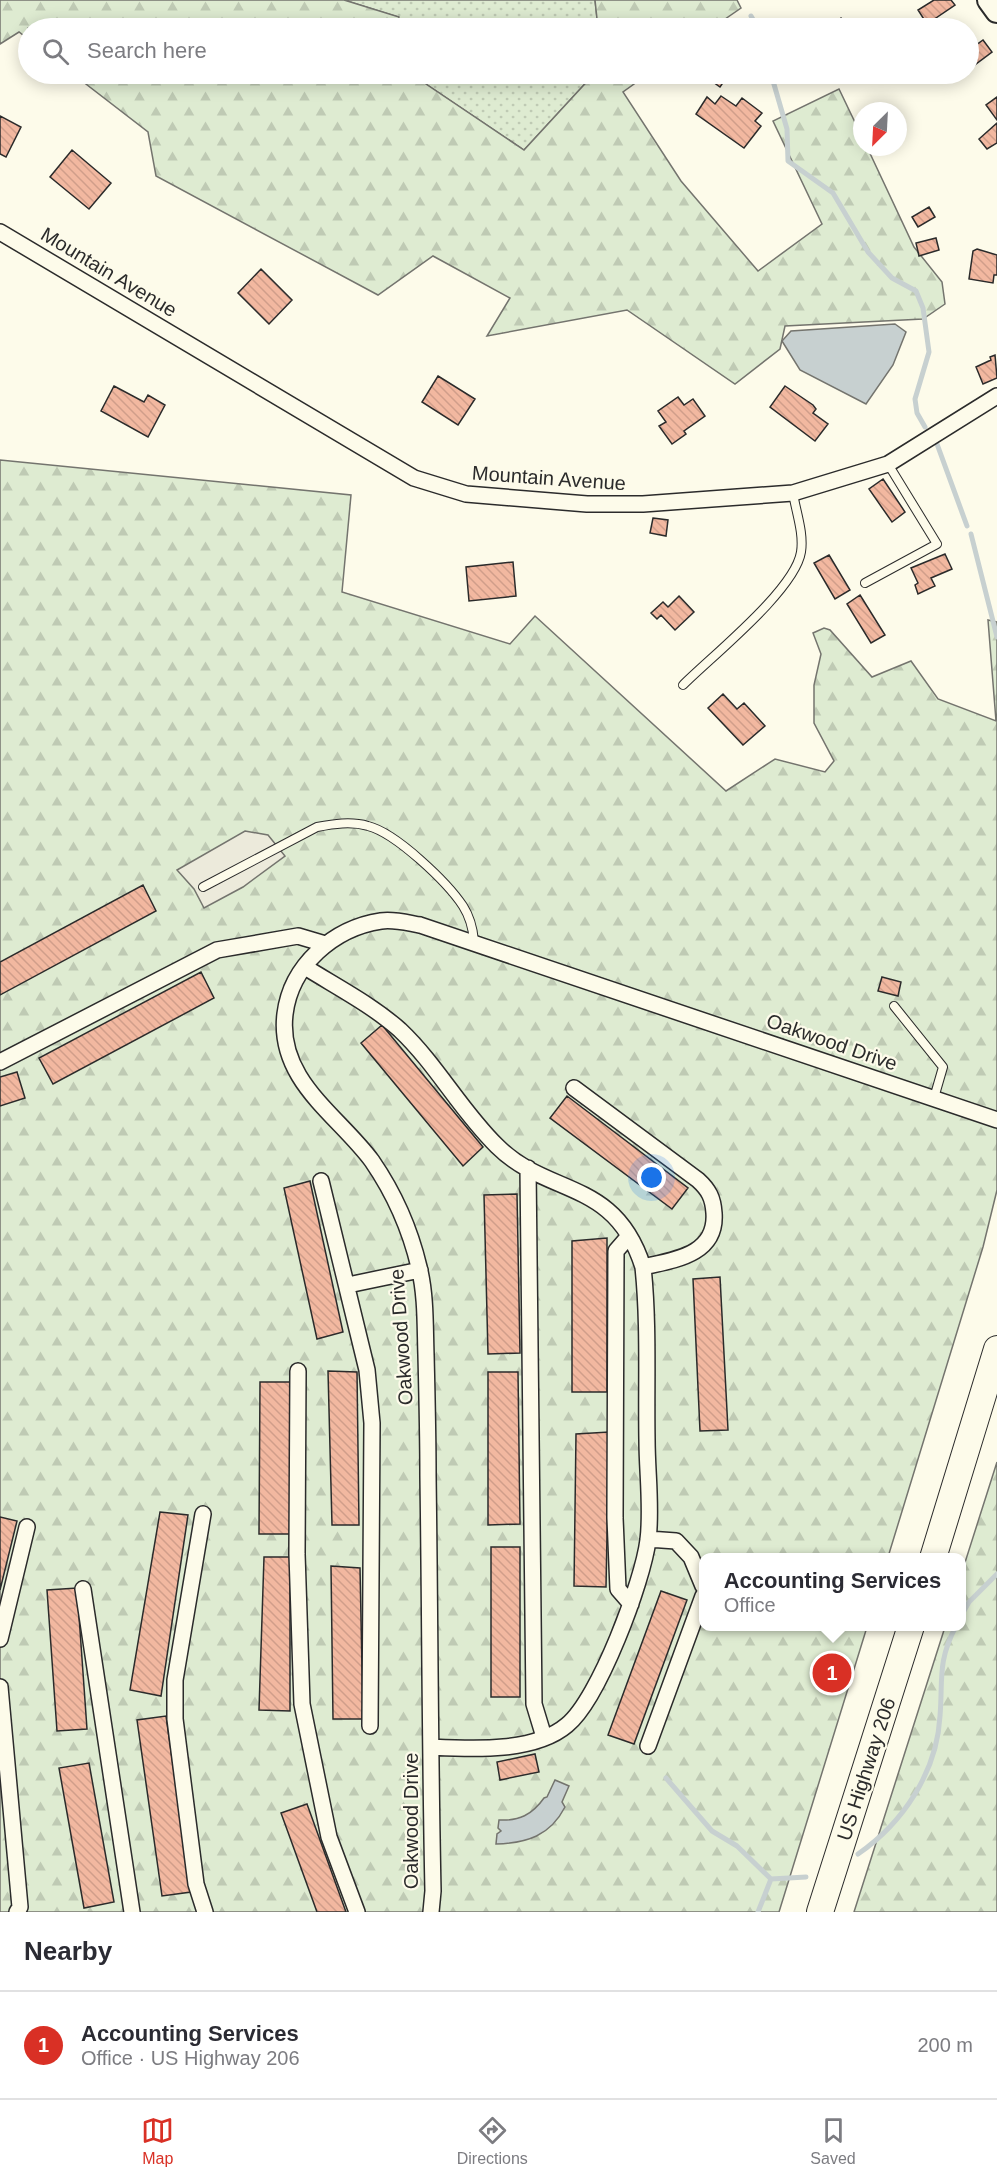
<!DOCTYPE html>
<meta charset="utf-8">
<style>
body{margin:0;font-family:Helvetica,sans-serif;background:#f7f7f7;color:#2b2b33}
.compass{position:absolute;left:853px;top:102px;width:54px;height:54px;border-radius:50%;background:#fff;box-shadow:0 3px 15px #0003;rotate:204deg}
.you{position:absolute;left:652px;top:1178px;width:21px;height:21px;margin:-15px;border:4px solid #fff;border-radius:50%;background:#1a73e8;box-shadow:0 0 0 9px #1a73e833}
.badge{display:grid;place-items:center;width:39px;height:39px;border-radius:50%;background:#d93025;color:#fff;font-size:20px;font-weight:700}
.pin{position:absolute;translate:-50% -50%;border:3px solid #fff;box-shadow:0 2px 6px #0006}
.popup{position:absolute;left:699px;top:1553px;width:267px;height:78px;box-sizing:border-box;display:grid;place-content:center;border-radius:12px;background:#fff;filter:drop-shadow(0 2px 4px #0005);font-size:20px;white-space:nowrap;color:#7c7c81}
.popup b{font-size:22px;color:#2b2b33}
.popup::after{content:'';position:absolute;left:50%;top:100%;margin-left:-12px;border:12px solid transparent;border-top-color:#fff}
.list{margin:0;padding:0;list-style:none}
h2{display:flex;justify-content:space-between;align-items:center;height:78px;margin:0;padding:0 24px;font-size:26px}
h2 small{font-size:20px;font-weight:400;color:#7c7c81}
.list li{display:grid;grid-template-columns:39px 1fr auto;gap:18px;align-items:center;box-sizing:border-box;height:108px;padding:0 24px;border-top:2px solid #e1e1e2}
.list b{display:block;font-size:22px;white-space:nowrap}
.list p{margin:0;font-size:20px;white-space:nowrap;color:#7c7c81}
.list em{font-size:20px;font-style:normal;color:#7c7c81}
.icon{flex:none;width:33px;height:33px;fill:none;stroke:currentColor;stroke-width:2;stroke-linecap:round;stroke-linejoin:round}
.map{position:relative;flex:none;width:997px;height:1912px;overflow:hidden}
.search{position:absolute;background:#fff;box-shadow:0 3px 15px #0003;left:18px;right:18px;top:18px;height:66px;display:flex;align-items:center;gap:15px;box-sizing:border-box;padding:0 21px;border-radius:33px;color:#7c7c81;font-size:22px}
.sheet{height:186px;background:#fff}
nav{display:flex;justify-content:space-around;align-items:center;box-sizing:border-box;height:84px;border-top:2px solid #e1e1e2;background:#fff;font-size:16px;color:#7c7c81}
nav a{display:grid;justify-items:center;gap:3px}
nav .on{color:#d93025}
.map>svg:first-child{display:block}
.green{fill:url(#green-dots);stroke:#74746e;stroke-width:1.5}
.forest{fill:url(#forest-firs);stroke:#74746e;stroke-width:1.5}
.parking{fill:#eceadb;stroke:#74746e;stroke-width:1.5}
.water{fill:#c7d0d0;stroke:#74746e;stroke-width:1.5}
.lines{fill:none;stroke-linecap:round;stroke-linejoin:round}
.stream{stroke:#c7d0d0;stroke-width:5}
.building{fill:url(#building-back-hatch);stroke:#2b2b2b;stroke-width:1.5}
.service-casing{stroke:#2b2b2b;stroke-width:10}
.minor-casing{stroke:#2b2b2b;stroke-width:18}
.secondary-casing{stroke:#2b2b2b;stroke-width:26}
.trunk-casing{stroke:#2b2b2b;stroke-width:28}
.service{stroke:#fdfbea;stroke-width:8}
.minor{stroke:#fdfbea;stroke-width:15}
.secondary{stroke:#fdfbea;stroke-width:22}
.trunk{stroke:#fdfbea;stroke-width:26}
.labels{text-anchor:middle;stroke-width:4.5;stroke-linejoin:round;paint-order:stroke}
.street-label{font-size:20px;fill:#2b2b2b;stroke:#fdfbea}
</style>
<div class="map">
<svg width="997" height="1912" viewBox="0 0 997 1912">
<defs>
<pattern id="green-dots" width="8" height="8" patternUnits="userSpaceOnUse" patternTransform="scale(1.5)"><rect width="8" height="8" fill="#deebd1"/><path d="M2 2h.1M6 6h.1" fill="none" stroke="#bfcab4" stroke-width="1.8" stroke-linecap="round"/></pattern>
<pattern id="forest-firs" width="22" height="20" patternUnits="userSpaceOnUse" patternTransform="scale(1.5)"><rect width="22" height="20" fill="#deebd1"/><path d="M5 1l3.5 6h-7zM16 11l3.5 6h-7z" fill="#bfcab4"/></pattern>
<pattern id="building-back-hatch" width="6" height="6" patternUnits="userSpaceOnUse" patternTransform="scale(1.5)"><rect width="6" height="6" fill="#f2b8a0"/><path d="M-1 5l2 2M0 0l6 6M5-1l2 2" fill="none" stroke="#d09e8a"/></pattern>
</defs>
<rect width="100%" height="100%" fill="#fdfbea"/>
<path class="green" d="M344 0H595L598 28H396L398 17Z
M411 74H594L524 150Z"/>
<path class="forest" d="M0 0H344L399 17 396 28H28V39L19 32 0 44Z
M595 0H737L741 8 712 28H598Z
M73 74H411L524 150 594 74H648L623 92 681 181 758 271 822 224 773 121 839 89 862 137V147H867L914 247 942 282 945 304 923 319 785 326 780 349 735 384 627 310 487 336 510 298 433 256 378 295 156 176 148 132Z
M0 460 351 495 342 592 510 644 535 616 726 791 775 759 825 772 834 761 814 723V685L821 654 813 633 824 628 830 630 872 677 911 661 938 699 996 721 988 620 997 622V1190L983 1247 888 1557 703 1558V1626L867 1627 779 1912H0Z
M997 1462V1912H854L945 1627 961 1626V1575Z"/>
<path class="parking" d="M245 831 268 835 285 856 243 887 204 908 194 889 177 870Z"/>
<path class="water" d="M895 324 906 332 893 365 866 404 800 370 782 341 791 331Z
M555 1780 569 1786 562 1802 565 1807C550 1836 527 1843 496 1844L497 1834 501 1831 498 1828 499 1820C519 1821 532 1815 544 1798L547 1797Z"/>
<g class="lines">
<path class="stream" d="M751 16 758 28
M771 74 787 129 788 161 833 193 868 252 892 278 916 291 923 308 929 352 915 399 917 413 925 427
M937 444 967 526
M971 534 997 637
M961 1616 969 1602 997 1574
M666 1778 712 1831 737 1846 771 1879 806 1877
M858 1854C903 1823 937 1772 940 1716 943 1680 937 1662 956 1626
M758 1912 771 1879"/>
</g>
<path class="building" d="M934 0H951L955 5 927 24 918 10Z
M841 18 850 28H830Z
M983 40 992 52 968 70V51Z
M713 74H729L720 87 709 79Z
M721 96 736 106 742 98 762 113 755 121 761 126 744 148 696 114 707 97 715 104Z
M997 97V120L986 105Z
M0 116 21 127 6 157 0 154Z
M997 123V143L987 149 979 139Z
M72 150 111 183 89 209 50 177Z
M929 207 935 217 918 227 912 217Z
M936 238 939 250 919 256 916 243Z
M977 249 997 255V275H994L993 283 969 279 973 251Z
M261 269 292 300 269 324 238 293Z
M995 355 997 378 983 384 976 367 991 360 990 357Z
M438 376 475 399 458 425 422 402Z
M114 386 144 402 148 395 165 405 148 437 101 411Z
M785 386 813 405 816 409 813 413 828 424 815 441 770 407Z
M678 397 684 405 693 399 705 416 684 431 686 434 672 444 659 426 666 422 658 411Z
M883 479 905 512 892 522 869 489Z
M653 518 668 520 666 536 650 533Z
M945 554 952 569 931 578 935 586 918 594 915 585 918 583 911 568Z
M829 555 850 590 835 599 814 563Z
M513 562 516 596 469 601 466 567Z
M860 595 885 635 871 643 847 604Z
M679 596 694 612 675 630 661 615 657 619 651 613 663 602 668 607Z
M723 694 737 709 744 703 765 726 743 745 708 708Z
M143 885 156 911 0 995V962Z
M201 972 214 998 53 1084 39 1058Z
M882 977 901 982 898 996 878 991Z
M382 1025 483 1147 463 1166 361 1043Z
M17 1072 25 1098 0 1106V1077Z
M567 1096 688 1188 672 1209 550 1118Z
M310 1181 343 1332 317 1339 284 1188Z
M517 1194 520 1353 488 1354 484 1195Z
M607 1238V1392H572V1241Z
M720 1277 728 1430 700 1431 693 1279Z
M328 1371 357 1372 359 1525H332Z
M488 1372H518L520 1524 488 1525Z
M260 1382H290V1534H259Z
M609 1432 606 1587 574 1586 576 1434Z
M160 1512 188 1515 161 1696 130 1690Z
M0 1517 17 1521 0 1590Z
M491 1547H520V1697H491Z
M264 1557H290V1711L259 1710Z
M331 1566 360 1568 363 1719H333Z
M77 1588 87 1729 57 1731 47 1590Z
M661 1591 687 1600 634 1744 608 1735Z
M826 1654 848 1661 839 1691 816 1685Z
M166 1716 191 1892 162 1896 137 1720Z
M535 1754 539 1772 500 1780 497 1762Z
M89 1763 114 1902 84 1908 59 1768Z
M307 1804 346 1912H317L281 1813Z"/>
<g class="lines">
<defs>
<path id="service" d="M865 583 937 544 888 464
M683 685C712 656 795 590 801 552 804 533 796 512 793 493
M203 887 317 827C333 824 351 821 368 826 396 833 447 882 463 906 470 917 473 929 474 941
M894 1006 943 1067 934 1098"/>
<path id="minor" d="M0 232 414 478 466 494 587 504H643L793 493 888 464 997 396
M305 967C337 987 372 1005 400 1030 437 1065 461 1111 497 1146 548 1197 615 1178 643 1267 649 1324 646 1383 647 1440 647 1472 652 1508 648 1540 643 1581 599 1699 567 1725 534 1753 471 1749 431 1747
M0 1062 217 950 298 936 325 944
M574 1088 698 1180C709 1190 713 1198 714 1213 717 1255 674 1260 643 1267
M528 1168 534 1704 544 1737
M321 1181 367 1370 372 1423 370 1726
M629 1236 616 1251 615 1518 618 1589 631 1604
M348 1285 420 1270
M298 1371 297 1554 302 1704 329 1837 357 1912
M203 1514 175 1680V1719L196 1884 205 1912
M648 1539 676 1541 691 1557 703 1586
M83 1589 132 1912
M0 1639 27 1527
M0 1687 20 1907 17 1912
M648 1746 703 1596
M431 1912 433 1891C430 1753 430 1614 428 1476 428 1436 427 1395 426 1355 425 1326 426 1295 419 1267 410 1229 394 1193 372 1161 338 1115 277 1080 285 1014 291 965 334 928 381 921 394 919 408 923 420 925L997 1120"/>
<path id="secondary" d="M989 0 997 11"/>
<path id="trunk" d="M933 1558 997 1349
M820 1912 911 1626"/>
</defs>
<use href="#service" class="service-casing"/>
<use href="#minor" class="minor-casing"/>
<use href="#secondary" class="secondary-casing"/>
<use href="#trunk" class="trunk-casing"/>
<use href="#service" class="service"/>
<use href="#minor" class="minor"/>
<use href="#secondary" class="secondary"/>
<use href="#trunk" class="trunk"/>
</g>
<g class="labels">
<g class="street-label">
<text transform="translate(109 272) rotate(31)" y="7">Mountain Avenue</text>
<text transform="translate(549 478) rotate(4)" y="7">Mountain Avenue</text>
<text transform="translate(832 1042) rotate(19)" y="7">Oakwood Drive</text>
<text transform="translate(401 1337) rotate(-94)" y="7">Oakwood Drive</text>
<text transform="translate(866 1769) rotate(-72)" y="7">US Highway 206</text>
<text transform="translate(411 1821) rotate(-90)" y="7">Oakwood Drive</text>
</g>
</g>
</svg>
<svg class="compass" viewBox="-18 -18 36 36"><path d="M0-13l5 13h-10z" fill="#e53935"/><path d="M0 13l5-13h-10z" fill="#7c7c81"/></svg>
<div class="you"></div>
<div class="pin badge" style="left:832px;top:1673px">1</div>
<div class="popup"><b>Accounting Services</b>Office</div>
<div class="search"><svg class="icon" aria-label="search" viewBox="0 0 24 24"><circle cx="10" cy="10" r="6"/><path d="M15 15l6 6"/></svg>Search here</div>
</div>
<section class="sheet">
<h2>Nearby<small></small></h2>
<ul class="list">
<li><span class="badge">1</span><div><b>Accounting Services</b><p>Office · US Highway 206</p></div><em>200 m</em></li>
</ul>
</section>
<nav>
<a class="on"><svg class="icon" aria-label="map" viewBox="0 0 24 24"><path d="M3 6l6-2 6 2 6-2v14l-6 2-6-2-6 2zM9 4v14M15 6v14"/></svg>Map</a>
<a><svg class="icon" aria-label="directions" viewBox="0 0 24 24"><path d="M12 3l9 9-9 9-9-9zM9 14v-3h6M13 9l2 2-2 2"/></svg>Directions</a>
<a><svg class="icon" aria-label="saved" viewBox="0 0 24 24"><path d="M7 4h10v16l-5-4-5 4z"/></svg>Saved</a>
</nav>
